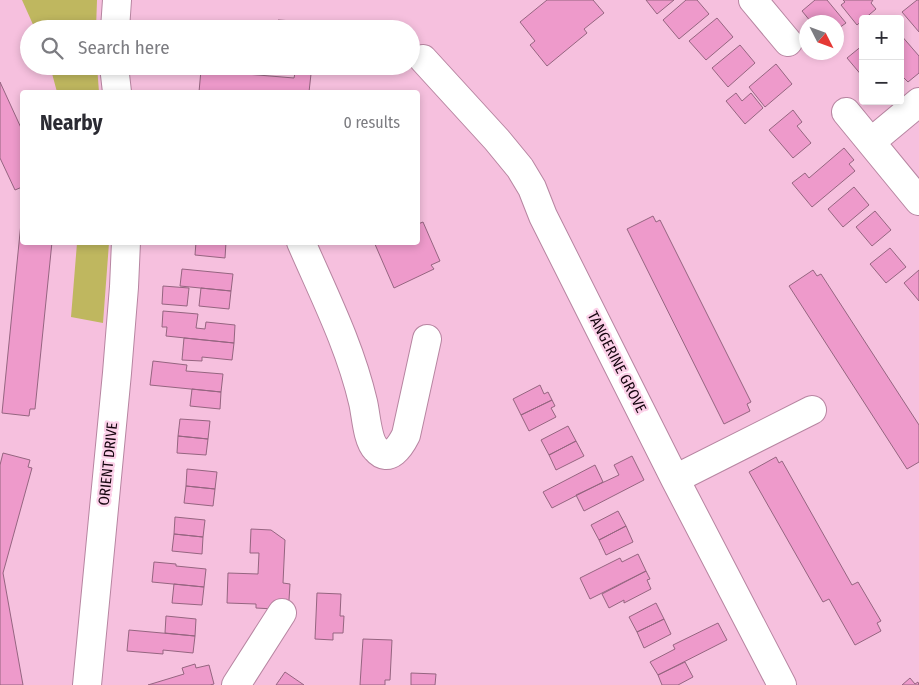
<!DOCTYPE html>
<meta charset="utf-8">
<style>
body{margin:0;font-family:"Fira Sans Condensed",sans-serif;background:#f7f7f7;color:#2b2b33}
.controls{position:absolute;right:15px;top:15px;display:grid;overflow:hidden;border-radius:5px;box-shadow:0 2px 8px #0003}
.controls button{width:45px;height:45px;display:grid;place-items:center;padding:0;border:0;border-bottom:1px solid #e1e1e2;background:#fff;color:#2b2b33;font:25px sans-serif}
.compass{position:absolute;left:799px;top:15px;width:45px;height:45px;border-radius:50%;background:#fff;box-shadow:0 2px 8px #0003;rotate:132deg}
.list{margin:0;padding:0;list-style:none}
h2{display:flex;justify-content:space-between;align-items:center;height:65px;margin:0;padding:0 20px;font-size:21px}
h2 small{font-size:16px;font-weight:400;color:#7c7c81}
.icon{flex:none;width:28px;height:28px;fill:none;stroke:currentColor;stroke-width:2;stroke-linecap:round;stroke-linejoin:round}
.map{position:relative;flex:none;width:919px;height:685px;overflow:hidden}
.search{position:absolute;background:#fff;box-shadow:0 2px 8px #0003;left:20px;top:20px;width:400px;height:55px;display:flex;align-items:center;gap:12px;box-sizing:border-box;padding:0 18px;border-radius:28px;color:#7c7c81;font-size:19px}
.panel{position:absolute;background:#fff;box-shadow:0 2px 8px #0003;left:20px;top:90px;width:400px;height:155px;border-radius:5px}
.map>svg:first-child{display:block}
.green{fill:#bfb75f}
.building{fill:#ee9acb;stroke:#956580}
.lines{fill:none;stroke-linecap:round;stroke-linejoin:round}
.minor-casing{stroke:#b785a1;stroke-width:30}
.minor{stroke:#fff;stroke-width:28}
.labels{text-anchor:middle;stroke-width:4.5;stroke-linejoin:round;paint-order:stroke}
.street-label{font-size:15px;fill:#16050f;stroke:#fcd1e9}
</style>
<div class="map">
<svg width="919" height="685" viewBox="0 0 919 685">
<rect width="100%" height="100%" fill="#f6c0de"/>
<path class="green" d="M22 0H97L96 29H35Z
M50 66H97L99 92H57Z
M77 243H109L103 323 71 317Z"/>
<path class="building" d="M547 0H593L604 13 584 29 587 33 547 66 530 45 535 41 520 22Z
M646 0H674L657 14Z
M686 0H697L709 14 679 39 663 20Z
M815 0H827L846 23 836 30V22H811L802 11Z
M843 0H873L871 3 876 9 857 25 841 5 845 2Z
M917 0H919V32L902 12Z
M717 18 733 37 706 60 689 41Z
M278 20 325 23 324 29H204L205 23 278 29Z
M900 34 919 56V73L908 82 900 74Z
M740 45 755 63 728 87 712 68Z
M863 45V77L847 58Z
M776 64 792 84 765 107 749 87Z
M206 66H247L246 74 294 78 295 73 311 74 309 92H199L201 70 206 71Z
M279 66H321V69Z
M0 82 22 130V187L15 190 0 158Z
M736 93 742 101 751 93 763 108 745 124 726 101Z
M793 110 802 122 797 126 811 143 793 158 769 130Z
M844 148 854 160 849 164 855 171 812 207 792 183 805 173 809 178Z
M854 187 869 205 843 227 828 209Z
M875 211 891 230 872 246 856 227Z
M22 213V242H52L35 409H30L29 416 2 413Z
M653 216 656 222 660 220 751 402 747 404 750 411 724 424 627 229Z
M423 222 440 261 431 265 434 269 394 288 374 242H418V224Z
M196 242H226L225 258 195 255Z
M890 248 906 267 886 283 870 264Z
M182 269 233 274 231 291 180 286Z
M813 270 817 276 821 274 919 425V462L907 469 789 286Z
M919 270V301L904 283Z
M163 286 189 288 187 306 162 304Z
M201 288 231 291 229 309 199 306Z
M163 311 198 314 196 328 205 329 206 322 235 325 234 343 166 336 167 327H162Z
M184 338 234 343 232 360 202 357V361L182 360Z
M153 361 187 365 186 371 223 374 221 392 150 385Z
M540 385 544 394 548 392 552 400 521 415 513 399Z
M192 389 221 392 220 409 190 406Z
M552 400 555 406 551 408 556 417 529 431 521 415Z
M180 419 210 421 208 439 178 436Z
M568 426 576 441 549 455 541 440Z
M178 436 208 439 206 455 177 453Z
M576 441 584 456 556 470 549 455Z
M3 453 30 460 28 467 32 468 3 573 23 685H0V465Z
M632 456 644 480 584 511 576 495 619 475 614 465Z
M776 457 779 463 782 461 852 585 858 582 881 621 877 623 881 631 855 645 829 599 823 602 749 472Z
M595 465 603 482 552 508 543 492Z
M187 469 217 472 215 489 186 486Z
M186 486 215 489 213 506 184 503Z
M618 511 626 526 599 540 591 525Z
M175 517 205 520 203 537 174 534Z
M626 526 633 542 606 555 599 540Z
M251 529 271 530 285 540 283 583 290 584 289 600 274 609 256 608V604L227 603 228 573 258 574 259 553H250Z
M174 534 203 537 202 554 172 551Z
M638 554 646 571 590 599 580 578 620 558 622 562Z
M154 562 176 564V566L206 569 204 587 152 582Z
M646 571 650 579 647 580 651 589 624 603V600L609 608 602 594Z
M174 584 204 587 202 605 172 603Z
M317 593 341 594 340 616H344L343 633H333V640L315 639Z
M656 603 664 619 637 632 629 617Z
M166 616 196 619 195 636 165 633Z
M664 619 671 634 644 648 637 632Z
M718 623 727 640 658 675 650 662 675 649 673 645Z
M129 630 195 636 193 653 163 650V654L127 651Z
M363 639 392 640 390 680H385V685H360Z
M685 662 693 677 678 685H662L658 675Z
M195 664 196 668 209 665 214 684 210 685H148L184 674 182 668Z
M285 672 304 685H276Z
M411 673 436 674 435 685H411Z
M910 678 915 684 918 682 919 685H902Z"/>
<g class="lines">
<defs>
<path id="minor" d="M753 0 788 42
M115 29 117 0
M423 59 497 140 520 168 532 188 543 216 675 479 782 685
M114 66 117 92
M846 112 919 201
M871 142 919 102
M301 242C324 295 350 346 363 402 366 414 367 440 376 449 389 465 401 445 406 435L427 339
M675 479 812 410
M87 685 117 373 124 287 126 242
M236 685 282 613"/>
</defs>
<use href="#minor" class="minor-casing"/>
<use href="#minor" class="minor"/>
</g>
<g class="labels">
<g class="street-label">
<text transform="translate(617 362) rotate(63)" y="5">TANGERINE GROVE</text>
<text transform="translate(108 464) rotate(-84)" y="5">ORIENT DRIVE</text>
</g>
</g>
</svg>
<div class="controls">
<button>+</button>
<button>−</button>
</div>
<svg class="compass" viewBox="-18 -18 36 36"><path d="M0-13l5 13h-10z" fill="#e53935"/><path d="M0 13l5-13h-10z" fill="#7c7c81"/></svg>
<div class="search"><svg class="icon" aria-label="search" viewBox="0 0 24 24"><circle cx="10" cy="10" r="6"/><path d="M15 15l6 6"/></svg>Search here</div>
<section class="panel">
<h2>Nearby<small>0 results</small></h2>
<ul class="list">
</ul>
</section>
</div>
